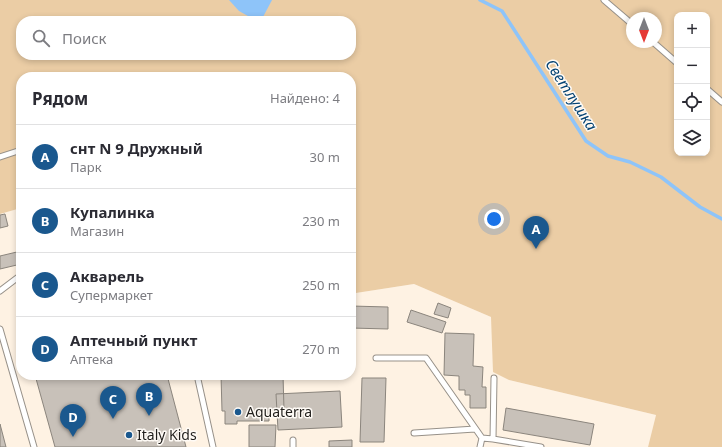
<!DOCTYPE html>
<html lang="ru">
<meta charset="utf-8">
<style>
body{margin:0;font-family:"Noto Sans",sans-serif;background:#f2f2f3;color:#2b2b33}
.controls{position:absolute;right:12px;top:12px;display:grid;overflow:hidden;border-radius:8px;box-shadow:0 2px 6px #0003}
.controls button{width:36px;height:36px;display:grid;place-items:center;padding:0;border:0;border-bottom:1px solid #e1e1e2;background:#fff;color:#2b2b33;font:20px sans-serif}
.compass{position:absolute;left:626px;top:12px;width:36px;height:36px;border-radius:50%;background:#fff;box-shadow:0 2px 6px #0003;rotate:180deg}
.you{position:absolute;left:494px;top:219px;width:14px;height:14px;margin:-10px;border:3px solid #fff;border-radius:50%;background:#1a73e8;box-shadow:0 0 0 6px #1a73e833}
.badge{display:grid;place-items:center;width:26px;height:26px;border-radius:50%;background:#1a588e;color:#fff;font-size:13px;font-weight:700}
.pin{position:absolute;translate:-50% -33px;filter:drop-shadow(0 1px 2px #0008)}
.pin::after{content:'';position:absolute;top:21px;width:14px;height:12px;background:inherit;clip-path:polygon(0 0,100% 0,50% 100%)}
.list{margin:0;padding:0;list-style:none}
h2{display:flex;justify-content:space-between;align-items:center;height:52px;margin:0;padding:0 16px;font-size:17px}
h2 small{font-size:13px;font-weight:400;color:#7c7c81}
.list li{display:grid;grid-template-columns:26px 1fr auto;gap:12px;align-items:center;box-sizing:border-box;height:64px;padding:0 16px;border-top:1px solid #e1e1e2}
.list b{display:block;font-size:15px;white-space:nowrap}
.list p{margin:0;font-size:13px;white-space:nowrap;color:#7c7c81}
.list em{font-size:13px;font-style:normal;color:#7c7c81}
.icon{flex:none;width:22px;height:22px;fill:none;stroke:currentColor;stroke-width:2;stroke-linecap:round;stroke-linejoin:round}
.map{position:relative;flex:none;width:722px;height:447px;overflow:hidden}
.search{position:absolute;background:#fff;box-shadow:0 2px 6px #0003;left:16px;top:16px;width:340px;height:44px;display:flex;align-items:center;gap:10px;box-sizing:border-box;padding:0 14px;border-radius:16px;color:#7c7c81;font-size:15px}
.panel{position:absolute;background:#fff;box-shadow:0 2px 6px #0003;left:16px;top:72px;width:340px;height:308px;border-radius:16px}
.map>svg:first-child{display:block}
.built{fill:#fef2e3}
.green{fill:#ebcda5;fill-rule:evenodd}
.water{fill:#8ec4f9}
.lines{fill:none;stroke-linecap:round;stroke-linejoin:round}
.stream{stroke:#8ec4f9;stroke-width:3.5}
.building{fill:#c8c1b9;stroke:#8b857d}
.service-casing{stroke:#979189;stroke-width:7}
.service{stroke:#fff;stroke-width:5}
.poi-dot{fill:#1a588e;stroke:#fffbf6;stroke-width:1.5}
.labels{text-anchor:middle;stroke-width:3;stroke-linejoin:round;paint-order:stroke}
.poi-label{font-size:14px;fill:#201e1b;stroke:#fffbf6;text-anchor:start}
.water-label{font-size:15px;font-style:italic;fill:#054373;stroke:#fffbf6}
</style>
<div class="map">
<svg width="722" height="447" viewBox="0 0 722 447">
<rect width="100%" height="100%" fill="#fffbf6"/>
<path class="built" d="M21 208V375H351V283L356 293 414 284 491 317 509 380 656 415 648 447H0V214Z"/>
<path class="green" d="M0 0H722V447H648L656 415 509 380 493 372 491 317 414 284 356 293 351 283V77H21V208L0 214ZM677 15H707V153H677ZM632 18H656V42H632ZM21 21H351V55H21Z"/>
<path class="water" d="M229 0H272L263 17 257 21 239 11Z"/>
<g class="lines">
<path class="stream" d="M480 0 502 11 586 141 608 156 630 162 661 177 700 207 722 219"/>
</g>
<path class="building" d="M5 214 8 226 0 228V215Z
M21 251V264L0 269V256Z
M438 303 451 308 448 318 434 314Z
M351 306 388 307V329L351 328Z
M411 310 446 322 442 333 407 322Z
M445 333 474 334 473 366 483 367 482 387H486V408H470V395H465V390H459V376L444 375Z
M35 375H167L186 447H55Z
M221 375H283L284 410H269V421H237V424H225V411H222Z
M362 378H386L384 442H360Z
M340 391 342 427 278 430 276 394Z
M506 408 594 424 590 445 503 430Z
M0 424 6 447H0Z
M249 425H276L275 447H249Z
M352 440V447H329V441Z"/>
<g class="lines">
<defs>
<path id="service" d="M604 0 632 24
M653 42 677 63
M707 89 722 102
M0 157 21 150
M0 291 21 275
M0 329 34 447
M376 358H426L482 438 480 447
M197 375 213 447
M414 433 475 429
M482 438 493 439 494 378
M493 439 541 447
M293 440V447"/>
</defs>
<use href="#service" class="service-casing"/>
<use href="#service" class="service"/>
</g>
<g class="poi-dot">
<circle cx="238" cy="412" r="4"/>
<circle cx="129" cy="435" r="4"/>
</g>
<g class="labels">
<g class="poi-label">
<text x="246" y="417">Aquaterra</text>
<text x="137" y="440">Italy Kids</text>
</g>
<g class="water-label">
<text transform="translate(571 95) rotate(57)" y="5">Светлушка</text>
</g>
</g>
</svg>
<div class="controls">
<button>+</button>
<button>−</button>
<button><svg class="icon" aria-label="locate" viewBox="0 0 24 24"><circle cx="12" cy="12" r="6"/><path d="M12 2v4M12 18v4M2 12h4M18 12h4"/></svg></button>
<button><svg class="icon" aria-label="layers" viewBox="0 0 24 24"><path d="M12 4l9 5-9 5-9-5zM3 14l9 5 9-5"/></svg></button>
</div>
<svg class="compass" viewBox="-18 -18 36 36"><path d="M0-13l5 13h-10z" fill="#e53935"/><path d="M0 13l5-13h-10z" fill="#7c7c81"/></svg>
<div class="you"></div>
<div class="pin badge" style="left:536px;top:249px">A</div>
<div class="pin badge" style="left:149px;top:416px">B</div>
<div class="pin badge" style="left:113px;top:419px">C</div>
<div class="pin badge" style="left:73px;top:437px">D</div>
<div class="search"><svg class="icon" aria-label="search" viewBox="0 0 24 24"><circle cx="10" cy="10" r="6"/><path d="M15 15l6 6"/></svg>Поиск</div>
<section class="panel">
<h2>Рядом<small>Найдено: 4</small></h2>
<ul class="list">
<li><span class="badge">A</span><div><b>снт N 9 Дружный</b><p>Парк</p></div><em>30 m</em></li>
<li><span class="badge">B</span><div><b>Купалинка</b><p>Магазин</p></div><em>230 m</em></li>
<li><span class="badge">C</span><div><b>Акварель</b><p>Супермаркет</p></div><em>250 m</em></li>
<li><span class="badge">D</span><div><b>Аптечный пункт</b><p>Аптека</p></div><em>270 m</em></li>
</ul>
</section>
</div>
